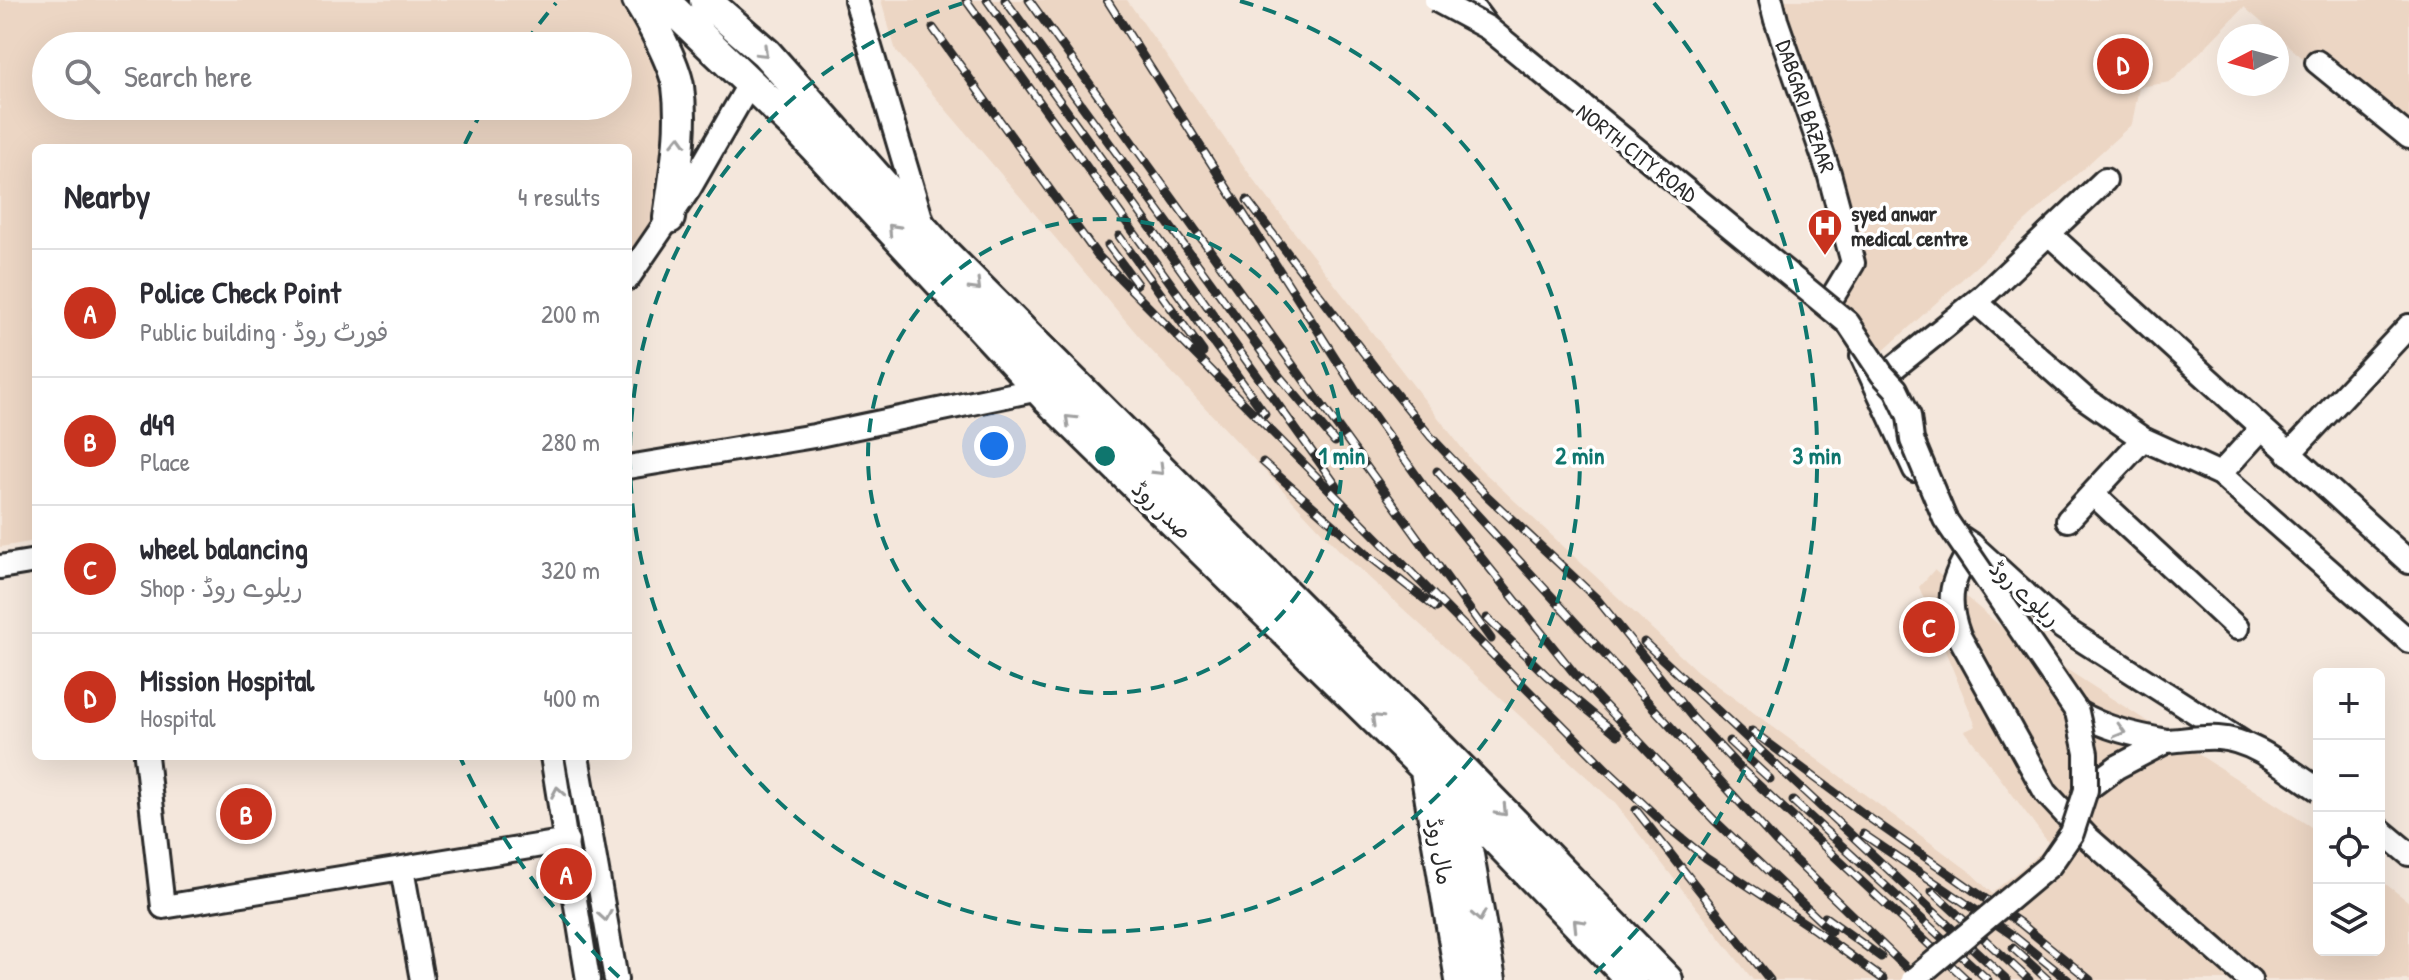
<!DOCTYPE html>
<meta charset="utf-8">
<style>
body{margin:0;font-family:"Patrick Hand","Playpen Sans Arabic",sans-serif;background:#f7f7f7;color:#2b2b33}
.controls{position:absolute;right:24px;bottom:24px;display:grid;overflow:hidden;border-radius:12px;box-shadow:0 8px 32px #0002}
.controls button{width:72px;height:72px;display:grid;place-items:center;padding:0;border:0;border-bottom:2px solid #e1e1e2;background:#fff;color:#2b2b33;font:40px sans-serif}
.compass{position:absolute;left:2217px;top:24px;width:72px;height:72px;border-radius:50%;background:#fff;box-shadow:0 8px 32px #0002;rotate:264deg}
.you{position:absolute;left:994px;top:446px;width:28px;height:28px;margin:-20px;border:6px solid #fff;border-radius:50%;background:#1a73e8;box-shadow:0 0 0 12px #1a73e833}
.badge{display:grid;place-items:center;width:52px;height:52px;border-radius:50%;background:#c8321e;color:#fff;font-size:26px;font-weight:700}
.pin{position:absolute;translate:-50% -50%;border:4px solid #fff;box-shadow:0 2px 8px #0006}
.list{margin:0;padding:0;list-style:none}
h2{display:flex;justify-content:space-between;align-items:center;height:104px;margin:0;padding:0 32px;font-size:34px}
h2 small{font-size:26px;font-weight:400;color:#7c7c81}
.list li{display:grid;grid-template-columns:52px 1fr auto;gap:24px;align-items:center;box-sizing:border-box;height:128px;padding:0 32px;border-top:2px solid #e1e1e2}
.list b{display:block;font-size:30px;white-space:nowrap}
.list p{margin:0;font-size:26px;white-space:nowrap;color:#7c7c81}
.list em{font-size:26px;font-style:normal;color:#7c7c81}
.icon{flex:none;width:44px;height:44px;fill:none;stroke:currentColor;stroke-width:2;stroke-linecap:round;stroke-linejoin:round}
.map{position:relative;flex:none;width:2409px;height:980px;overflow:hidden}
.search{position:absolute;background:#fff;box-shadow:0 8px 32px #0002;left:32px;top:32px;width:600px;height:88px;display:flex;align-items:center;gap:20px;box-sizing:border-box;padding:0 28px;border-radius:44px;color:#7c7c81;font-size:30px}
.panel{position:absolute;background:#fff;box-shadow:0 8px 32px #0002;left:32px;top:144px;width:600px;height:616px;border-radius:12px}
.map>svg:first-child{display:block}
.built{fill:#ecd6c4;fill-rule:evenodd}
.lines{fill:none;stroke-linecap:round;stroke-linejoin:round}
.minor-casing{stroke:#2b2b2b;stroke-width:28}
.major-casing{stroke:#2b2b2b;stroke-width:36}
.minor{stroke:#fff;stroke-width:22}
.major{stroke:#fff;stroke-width:30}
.rail-casing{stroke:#2b2b2b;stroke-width:9}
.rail{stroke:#fff;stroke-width:6;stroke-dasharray:18;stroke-linecap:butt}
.minor-bridge-casing{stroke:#2b2b2b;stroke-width:28;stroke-linecap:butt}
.minor-bridge{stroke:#fff;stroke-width:22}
.oneway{stroke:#a0a0a0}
.ring{fill:none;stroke:#0f766e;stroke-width:4;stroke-dasharray:14 10}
.labels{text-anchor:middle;stroke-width:7;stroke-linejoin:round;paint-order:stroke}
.street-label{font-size:22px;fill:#2b2b2b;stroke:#fff}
.poi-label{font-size:22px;font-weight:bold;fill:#2b2b2b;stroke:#fff;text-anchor:start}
.centre{fill:#0f766e;stroke:#fff;stroke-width:4}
.ring-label{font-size:24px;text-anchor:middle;font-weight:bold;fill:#0f766e;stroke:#fff;stroke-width:7;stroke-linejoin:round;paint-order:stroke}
</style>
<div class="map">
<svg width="2409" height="980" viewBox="0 0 2409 980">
<rect width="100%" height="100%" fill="#f4e7dc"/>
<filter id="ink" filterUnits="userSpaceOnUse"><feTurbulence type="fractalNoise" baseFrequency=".0125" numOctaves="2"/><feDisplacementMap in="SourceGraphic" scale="16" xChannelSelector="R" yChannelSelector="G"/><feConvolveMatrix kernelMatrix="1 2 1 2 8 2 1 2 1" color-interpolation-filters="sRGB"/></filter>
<g filter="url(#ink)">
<path class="built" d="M0 0H638L678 83 669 218 628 276V148H36V541L0 547ZM46 46H618V106H46Z
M881 0H1127L1253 179 1472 461 1697 671 1969 871 2082 980H1753L1614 802 1340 551 1149 348 896 51Z
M1771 0H2409V131L2326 54 2312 66 2244 7 2171 82 2139 87 2132 124 1868 365 1830 301 1853 262Z
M1934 570 2004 629 2319 832V950H2379V879L2409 902V980H2085L1993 892 2050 845 1965 731 1976 726 1919 587Z"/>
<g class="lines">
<defs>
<g id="minor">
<path d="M856 0 923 225"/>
<path d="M1467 0 1488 28"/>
<path id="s1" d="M1771 0 1776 20 1829 173 1853 263 1830 301"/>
<path d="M2317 62 2409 137"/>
<path d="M2049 234 2409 562"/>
<path d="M628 278 689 189 750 83"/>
<path d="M1976 302 2083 397 2143 439 2220 474 2409 641"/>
<path d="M1862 356 1915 470"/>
<path d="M1875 383 1983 296 2105 180"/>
<path d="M2289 454 2409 326"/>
<path d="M628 467 814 436 1039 389"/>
<path d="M2220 474 2261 429"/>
<path d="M2093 494 2237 628"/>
<path d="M2068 520 2143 439"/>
<path d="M1960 537 1972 545 2063 628 2242 742"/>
<path d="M1972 545C1953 580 1944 596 1959 636L2046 793 2087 837 2250 980"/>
<path d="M0 567 36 561"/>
<path d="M2077 712C2106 729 2135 735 2167 741"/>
<path d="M146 756 163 907 567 841"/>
<path d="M552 756 588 980"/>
<path d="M577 756 616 980"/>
<path d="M2086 790 2117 767 2167 741"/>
<path d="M2379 829 2409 854"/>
<path d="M402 869 422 980"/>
</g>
<path id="major" d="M638 0C651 20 674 63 678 86 684 130 675 174 669 218
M663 0 799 130 1049 400 1459 801 1632 980
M705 0 766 53 943 252 1461 769 1667 980
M1425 765 1461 980
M1458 798 1490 980"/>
</defs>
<use href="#minor" class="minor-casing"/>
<use href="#major" class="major-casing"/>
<use href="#minor" class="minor"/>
<use href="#major" class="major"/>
<defs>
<path id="rail" d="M966 0 1265 414
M987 0 1338 488
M1005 0 1280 377 1335 442
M1029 0 1491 639
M1107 0 1359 395 1426 489 1574 673 1714 820 1831 931
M933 28 1097 255 1607 770 1668 827 1706 858 1815 930 1883 979
M1247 200 1379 373 1431 437 1487 496 1597 599 1693 718 1737 765 1967 980
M1119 236 1203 352
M1108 245 1137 284
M1263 462 1369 556 1436 608
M1437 471 1776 842 1919 980
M1487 618 1547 676 1618 735
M1644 642 2007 980
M1752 731 1868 817 2020 923 2090 980
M1729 741 1770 779
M1793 801 1988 980
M1636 810 1770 980
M1863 834 2011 934 2068 980
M1932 891 2029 980
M1825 917 1881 957
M2013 948 2048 980"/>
</defs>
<use href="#rail" class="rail-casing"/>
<use href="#rail" class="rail"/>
<defs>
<path id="minor-bridge" d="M1436 0 1488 28 1848 323 1882 374 1896 389 1909 416 1912 440 1945 519 2077 712 2086 753V790L2072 833 2050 865 1913 980
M2167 741C2183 740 2201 737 2218 738 2255 740 2289 771 2319 790"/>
</defs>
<use href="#minor-bridge" class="minor-bridge-casing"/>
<use href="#minor-bridge" class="minor-bridge"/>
</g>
<defs><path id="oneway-chevron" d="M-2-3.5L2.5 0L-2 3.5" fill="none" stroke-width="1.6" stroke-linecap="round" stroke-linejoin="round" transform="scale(2)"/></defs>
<g class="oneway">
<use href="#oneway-chevron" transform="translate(763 52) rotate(44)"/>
<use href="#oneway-chevron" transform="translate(679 141) rotate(-88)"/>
<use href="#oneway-chevron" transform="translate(893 229) rotate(-133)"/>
<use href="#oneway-chevron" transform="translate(976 286) rotate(45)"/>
<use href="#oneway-chevron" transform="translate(1070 420) rotate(-136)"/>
<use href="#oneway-chevron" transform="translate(1159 470) rotate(45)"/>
<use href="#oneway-chevron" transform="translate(1376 719) rotate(-136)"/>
<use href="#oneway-chevron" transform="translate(2120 731) rotate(16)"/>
<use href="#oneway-chevron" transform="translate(558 792) rotate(-100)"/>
<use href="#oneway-chevron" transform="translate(1502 811) rotate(46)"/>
<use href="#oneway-chevron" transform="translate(605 916) rotate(80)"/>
<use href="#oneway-chevron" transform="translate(1479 916) rotate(80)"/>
<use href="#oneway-chevron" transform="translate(1578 924) rotate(-134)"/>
</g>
</g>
<g class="ring">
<circle cx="1105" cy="456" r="237"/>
<path d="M1240 1A475 475 0 1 1 970 1"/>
<path d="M619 977A712 712 0 0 1 460 757M465 144A712 712 0 0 1 482 111M525 43A712 712 0 0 1 556 3M1654 3A712 712 0 0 1 1591 977"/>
</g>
<defs>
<symbol id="hospital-pin" viewBox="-11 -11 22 30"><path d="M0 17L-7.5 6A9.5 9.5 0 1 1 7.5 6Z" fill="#c8321e" stroke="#fff"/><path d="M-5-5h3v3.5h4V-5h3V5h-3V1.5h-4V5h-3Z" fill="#fff"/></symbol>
</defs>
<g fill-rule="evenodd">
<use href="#hospital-pin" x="1805" y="206" width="40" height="54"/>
</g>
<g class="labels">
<g class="street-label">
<text dy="8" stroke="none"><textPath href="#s1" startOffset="112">DABGARI BAZAAR</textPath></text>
<text transform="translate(1637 153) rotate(38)" y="8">NORTH CITY ROAD</text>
<text transform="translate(1162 510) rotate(44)" y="8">صدر روڈ</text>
<text transform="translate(2025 593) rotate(42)" y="8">ریلوے روڈ</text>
<text transform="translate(1440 851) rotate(80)" y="8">مال روڈ</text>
</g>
<g class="poi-label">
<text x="1851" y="221">syed anwar<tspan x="1851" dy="25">medical centre</tspan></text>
</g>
</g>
<circle cx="1105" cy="456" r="12" class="centre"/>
<g class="ring-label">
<text x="1342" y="464">1 min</text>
<text x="1580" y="464">2 min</text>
<text x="1817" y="464">3 min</text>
</g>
</svg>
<div class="controls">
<button>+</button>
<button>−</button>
<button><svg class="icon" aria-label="locate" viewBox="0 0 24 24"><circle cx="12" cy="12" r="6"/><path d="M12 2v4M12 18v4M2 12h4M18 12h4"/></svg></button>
<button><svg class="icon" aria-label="layers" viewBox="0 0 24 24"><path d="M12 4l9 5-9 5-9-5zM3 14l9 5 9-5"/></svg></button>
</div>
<svg class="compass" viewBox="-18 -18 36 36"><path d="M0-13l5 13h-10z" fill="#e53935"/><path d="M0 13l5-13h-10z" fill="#7c7c81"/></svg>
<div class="you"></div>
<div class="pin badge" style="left:566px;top:874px">A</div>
<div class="pin badge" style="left:246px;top:814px">B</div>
<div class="pin badge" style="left:1929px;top:627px">C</div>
<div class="pin badge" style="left:2123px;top:64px">D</div>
<div class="search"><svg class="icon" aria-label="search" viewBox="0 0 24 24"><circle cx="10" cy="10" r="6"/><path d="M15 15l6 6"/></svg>Search here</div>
<section class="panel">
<h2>Nearby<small>4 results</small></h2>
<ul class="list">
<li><span class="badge">A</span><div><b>Police Check Point</b><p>Public building · فورٹ روڈ</p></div><em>200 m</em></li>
<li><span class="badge">B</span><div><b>d49</b><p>Place</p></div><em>280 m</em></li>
<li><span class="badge">C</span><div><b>wheel balancing</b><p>Shop · ریلوے روڈ</p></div><em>320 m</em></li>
<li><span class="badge">D</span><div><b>Mission Hospital</b><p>Hospital</p></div><em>400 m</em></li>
</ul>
</section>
</div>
